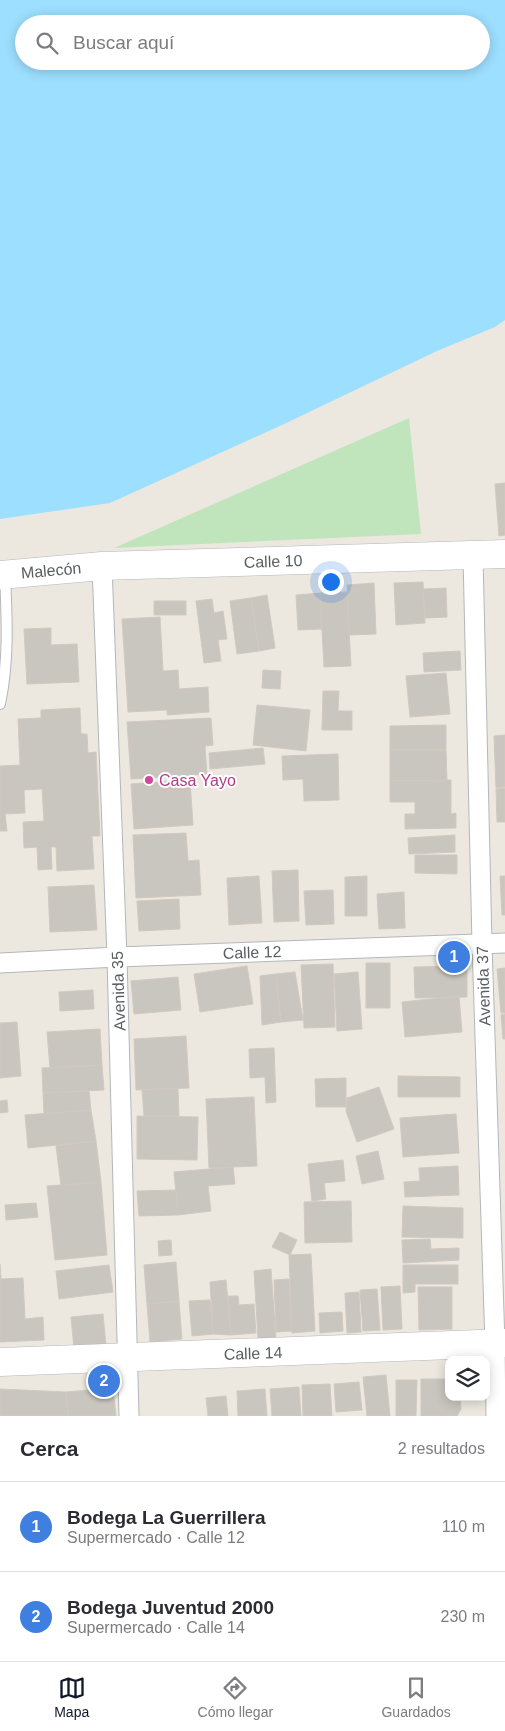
<!DOCTYPE html>
<html lang="es">
<meta charset="utf-8">
<style>
body{margin:0;font-family:Helvetica,sans-serif;background:#f2f2f3;color:#2b2b33}
.controls{position:absolute;right:15px;bottom:15px;display:grid;overflow:hidden;border-radius:10px;box-shadow:0 2px 12px #0003}
.controls button{width:45px;height:45px;display:grid;place-items:center;padding:0;border:0;border-bottom:1px solid #e1e1e2;background:#fff;color:#2b2b33;font:25px sans-serif}
.you{position:absolute;left:330px;top:581px;width:18px;height:18px;margin:-12px;border:4px solid #fff;border-radius:50%;background:#1a73e8;box-shadow:0 0 0 8px #1a73e833}
.badge{display:grid;place-items:center;width:32px;height:32px;border-radius:50%;background:#111827;color:#fff;font-size:16px;font-weight:700}
.pin{position:absolute;translate:-50% -50%;border:2px solid #fff;box-shadow:0 1px 5px #0006}
.list{margin:0;padding:0;list-style:none}
h2{display:flex;justify-content:space-between;align-items:center;height:65px;margin:0;padding:0 20px;font-size:21px}
h2 small{font-size:16px;font-weight:400;color:#7c7c81}
.list li{display:grid;grid-template-columns:32px 1fr auto;gap:15px;align-items:center;box-sizing:border-box;height:90px;padding:0 20px;border-top:1px solid #e1e1e2}
.list b{display:block;font-size:19px;white-space:nowrap}
.list p{margin:0;font-size:16px;white-space:nowrap;color:#7c7c81}
.list em{font-size:16px;font-style:normal;color:#7c7c81}
.icon{flex:none;width:28px;height:28px;fill:none;stroke:currentColor;stroke-width:2;stroke-linecap:round;stroke-linejoin:round}
.map{position:relative;flex:none;width:505px;height:1416px;overflow:hidden}
.search{position:absolute;background:#fff;box-shadow:0 2px 12px #0003;left:15px;right:15px;top:15px;height:55px;display:flex;align-items:center;gap:12px;box-sizing:border-box;padding:0 18px;border-radius:28px;color:#7c7c81;font-size:19px}
.sheet{height:245px;background:#fff}
nav{display:flex;justify-content:space-around;align-items:center;box-sizing:border-box;height:70px;border-top:1px solid #e1e1e2;background:#fff;font-size:14px;color:#7c7c81}
nav a{display:grid;justify-items:center;gap:2px}
nav .on{color:#111827}
.map>svg:first-child{display:block}
.green{fill:#c0e4bc}
.water{fill:#9ddfff;fill-rule:evenodd}
.building{fill:#c9c5bf;stroke:#d1c9bf}
.lines{fill:none;stroke-linecap:round;stroke-linejoin:round}
.lane-casing{stroke:#b3b7bb;stroke-width:12}
.street-casing{stroke:#b3b7bb;stroke-width:21}
.secondary-casing{stroke:#b2b6bb;stroke-width:29}
.lane{stroke:#fff;stroke-width:10}
.street{stroke:#fff;stroke-width:19}
.secondary{stroke:#fff;stroke-width:28}
.hotel-dot{fill:#d1479c;stroke:#fff;stroke-width:2}
.labels{text-anchor:middle;stroke-width:4;stroke-linejoin:round;paint-order:stroke}
.street-label{font-size:16px;fill:#595e61;stroke:#fff}
.hotel-label{font-size:16px;fill:#b23c85;stroke:#fff;text-anchor:start}
</style>
<div class="map">
<svg width="505" height="1416" viewBox="0 0 505 1416">
<rect width="100%" height="100%" fill="#ece8e0"/>
<path class="green" d="M409 418 421 534 114 548Z"/>
<path class="water" d="M0 0H505V320L495 327 437 351 282 425 110 503 0 519ZM24 24H481V61H24Z"/>
<path class="building" d="M505 483V535L499 536 495 484Z
M423 582 425 623 396 625 394 583Z
M374 583 376 634 349 635 347 585Z
M446 588 447 617 425 618 423 589Z
M347 592 351 666 324 667 320 593Z
M320 593 322 629 298 630 296 595Z
M267 595 275 648 259 651 251 598Z
M251 598 259 651 237 654 230 601Z
M212 599 214 613 223 611 227 639 218 640 221 661 204 663 196 601Z
M154 601H186V615H154Z
M160 617 163 671 178 670 179 689 208 687 209 712 167 715V710L128 712 122 619Z
M51 628V645L77 644 79 682 27 684 24 629Z
M460 651 461 670 424 672 423 653Z
M263 670 281 671 280 689 262 688Z
M446 673 450 714 410 717 406 676Z
M323 691H339L338 711H352V730H322Z
M257 705 310 710 306 751 253 745Z
M80 708 81 734H87L88 753 96 752 100 836H92L94 869 57 871 56 847H51L52 869 38 870 37 847 24 848 23 822 44 821 42 789 24 790 25 813 5 814 7 831H0V766L20 765 18 719 41 718V710Z
M211 718 213 745 205 746 207 774 131 779 127 722Z
M446 725V750H390V726Z
M505 735V787L496 788 494 736Z
M263 748 265 764 210 769 209 753Z
M390 750H446L447 781H390Z
M338 754 339 800 304 801 303 779 283 780 282 756Z
M190 780 193 825 134 829 131 784Z
M451 780V814L456 813V828L405 829V814H415V802H390V781Z
M505 788V822H497L496 789Z
M186 833 188 861 199 860 201 895 136 898 133 835Z
M455 835V852L409 854 408 838Z
M415 855H457V874L415 873Z
M298 870 299 921 274 922 272 871Z
M259 876 262 923 229 925 227 878Z
M367 876V916H345V877Z
M500 876H505V915H502Z
M94 885 97 930 50 932 48 887Z
M333 890 334 924 306 925 304 891Z
M404 892 405 928 379 929 377 894Z
M179 899 180 929 139 931 137 901Z
M366 963H390V1008H366Z
M333 964 335 1027 304 1028 301 965Z
M247 966 253 1004 200 1012 194 974Z
M467 966V997L415 998 414 967Z
M505 968V1013H501L497 969Z
M295 972 303 1020 281 1022 276 974Z
M358 972 362 1029 337 1031 334 974Z
M276 974 281 1022 262 1025 260 976Z
M178 977 181 1010 134 1014 131 981Z
M93 990 94 1009 60 1011 59 992Z
M459 996 462 1032 405 1037 402 1002Z
M505 1014V1039H503L501 1015Z
M17 1022 21 1076 0 1078V1023Z
M100 1029 102 1065 50 1068 47 1032Z
M186 1036 189 1088 136 1090 134 1039Z
M274 1048 276 1102 266 1103 265 1077 250 1078 249 1049Z
M102 1065 104 1090 43 1093 42 1068Z
M398 1076 460 1077V1097H398Z
M346 1078V1107H316L315 1079Z
M379 1087 394 1129 357 1142 346 1111 347 1098Z
M178 1088 179 1116H144L142 1090Z
M89 1091 91 1110 44 1114 43 1093Z
M254 1097 257 1166 209 1168 206 1099Z
M7 1100 8 1112 0 1113V1101Z
M91 1110 96 1141 28 1148 25 1115Z
M456 1114 459 1153 403 1157 400 1118Z
M137 1116 198 1117 197 1160 137 1159Z
M96 1141 101 1182 61 1186 56 1146Z
M378 1151 384 1179 362 1184 356 1156Z
M343 1160 345 1181 324 1183 326 1199 312 1201 308 1164Z
M458 1166 459 1195 405 1197 404 1182 420 1181 419 1168Z
M233 1167 235 1184 208 1186 211 1211 178 1215 174 1172Z
M101 1182 107 1255 55 1260 47 1186Z
M176 1190 178 1215 139 1216 137 1191Z
M351 1201 352 1242 305 1243 304 1202Z
M36 1203 38 1217 6 1220 5 1205Z
M403 1206 463 1208V1238L402 1237Z
M280 1232 297 1240 290 1255 272 1247Z
M430 1239 431 1249 459 1248V1260L403 1263 402 1240Z
M171 1240 172 1255 159 1256 158 1241Z
M311 1254 315 1331 292 1333 289 1255Z
M176 1262 179 1301 147 1304 144 1265Z
M0 1264 1 1279 23 1278 25 1319 43 1317 44 1340 0 1342Z
M109 1265 113 1292 59 1299 56 1271Z
M403 1265H458V1284H415V1292L403 1293Z
M271 1269 276 1338 258 1339 254 1271Z
M289 1279 292 1331 276 1332 274 1280Z
M226 1280 231 1335 213 1334 210 1282Z
M400 1286 402 1329 383 1330 381 1287Z
M418 1287H452V1329L419 1330Z
M377 1289 380 1330 363 1331 360 1290Z
M359 1292 361 1332 347 1333 345 1293Z
M228 1296H238L239 1305 254 1304 256 1333 231 1335Z
M210 1300 213 1334 192 1336 189 1301Z
M179 1301 182 1339 150 1342 147 1304Z
M342 1312 343 1331 320 1333 319 1313Z
M103 1314 106 1346 74 1349 71 1317Z
M386 1375 390 1416H367L363 1377Z
M421 1379H449V1397H460L461 1409 457 1416H421Z
M396 1380H417L416 1416H396Z
M359 1382 362 1410 336 1412 334 1384Z
M330 1384 332 1416H303L302 1385Z
M299 1387 301 1416H272L270 1389Z
M113 1388 116 1416H68L66 1392Z
M0 1389 66 1392 68 1416H0Z
M265 1389 267 1416H238L237 1391Z
M226 1396 228 1416H208L206 1398Z"/>
<g class="lines">
<defs>
<path id="lane" d="M0 704C9 661 7 619 5 575"/>
<path id="street" d="M473 556 482 944 495 1344 496 1416
M102 566 117 957 129 1416
M0 963 117 957 505 943"/>
<path id="secondary" d="M0 575 102 566 505 554
M0 1362 505 1343"/>
</defs>
<use href="#lane" class="lane-casing"/>
<use href="#street" class="street-casing"/>
<use href="#secondary" class="secondary-casing"/>
<use href="#lane" class="lane"/>
<use href="#street" class="street"/>
<use href="#secondary" class="secondary"/>
</g>
<circle class="hotel-dot" cx="149" cy="780" r="5"/>
<g class="labels">
<g class="street-label">
<text transform="translate(273 561) rotate(-2)" y="6">Calle 10</text>
<text transform="translate(51 570) rotate(-5)" y="6">Malecón</text>
<text transform="translate(252 952) rotate(-2)" y="6">Calle 12</text>
<text transform="translate(483 986) rotate(-92)" y="6">Avenida 37</text>
<text transform="translate(118 991) rotate(-92)" y="6">Avenida 35</text>
<text transform="translate(253 1353) rotate(-2)" y="6">Calle 14</text>
</g>
<g class="hotel-label">
<text x="159" y="786">Casa Yayo</text>
</g>
</g>
</svg>
<div class="controls">
<button><svg class="icon" aria-label="layers" viewBox="0 0 24 24"><path d="M12 4l9 5-9 5-9-5zM3 14l9 5 9-5"/></svg></button>
</div>
<div class="you"></div>
<div class="pin badge" style="left:454px;top:957px;background:#3f7fe0">1</div>
<div class="pin badge" style="left:104px;top:1381px;background:#3f7fe0">2</div>
<div class="search"><svg class="icon" aria-label="search" viewBox="0 0 24 24"><circle cx="10" cy="10" r="6"/><path d="M15 15l6 6"/></svg>Buscar aquí</div>
</div>
<section class="sheet">
<h2>Cerca<small>2 resultados</small></h2>
<ul class="list">
<li><span class="badge" style="background:#3f7fe0">1</span><div><b>Bodega La Guerrillera</b><p>Supermercado · Calle 12</p></div><em>110 m</em></li>
<li><span class="badge" style="background:#3f7fe0">2</span><div><b>Bodega Juventud 2000</b><p>Supermercado · Calle 14</p></div><em>230 m</em></li>
</ul>
</section>
<nav>
<a class="on"><svg class="icon" aria-label="map" viewBox="0 0 24 24"><path d="M3 6l6-2 6 2 6-2v14l-6 2-6-2-6 2zM9 4v14M15 6v14"/></svg>Mapa</a>
<a><svg class="icon" aria-label="directions" viewBox="0 0 24 24"><path d="M12 3l9 9-9 9-9-9zM9 14v-3h6M13 9l2 2-2 2"/></svg>Cómo llegar</a>
<a><svg class="icon" aria-label="saved" viewBox="0 0 24 24"><path d="M7 4h10v16l-5-4-5 4z"/></svg>Guardados</a>
</nav>
